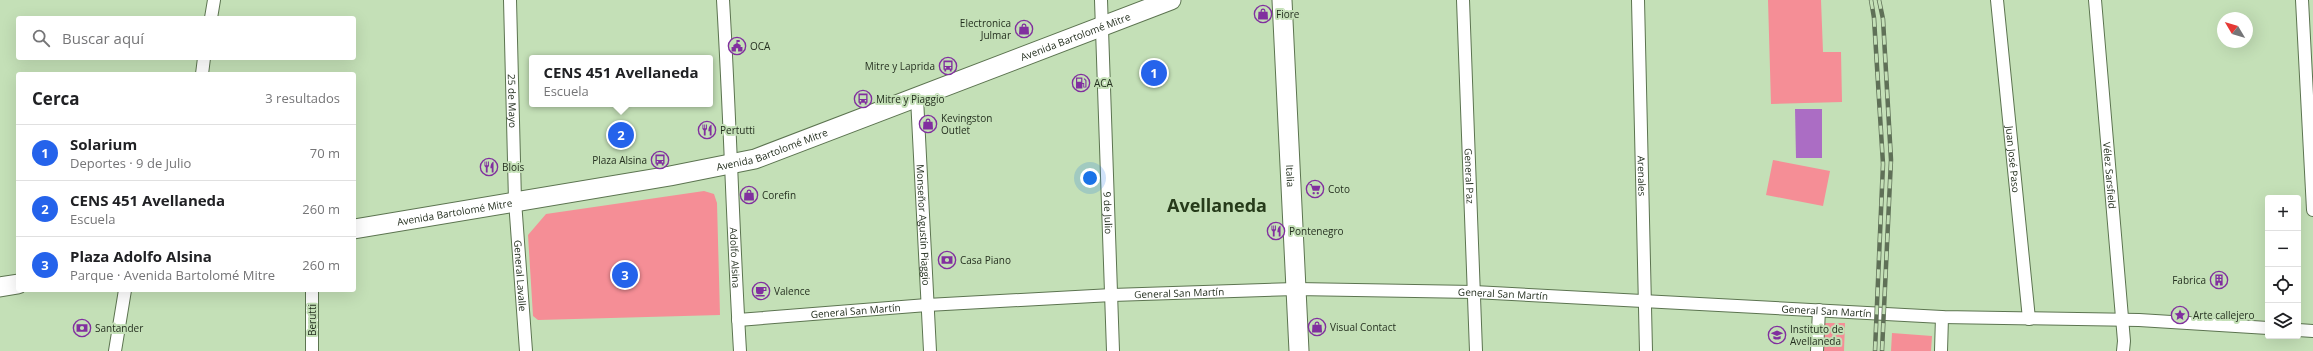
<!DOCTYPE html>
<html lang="es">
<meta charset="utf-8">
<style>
body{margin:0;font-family:"Open Sans",sans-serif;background:#f6f6f6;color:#202124}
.controls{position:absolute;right:12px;bottom:12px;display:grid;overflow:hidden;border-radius:4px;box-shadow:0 4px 16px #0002}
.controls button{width:36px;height:36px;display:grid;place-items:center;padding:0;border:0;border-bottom:1px solid #e0e0e0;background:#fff;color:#202124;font:20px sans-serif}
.compass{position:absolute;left:2217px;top:12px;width:36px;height:36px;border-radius:50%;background:#fff;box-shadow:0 4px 16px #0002;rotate:308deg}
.you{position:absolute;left:1090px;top:178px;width:14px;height:14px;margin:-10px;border:3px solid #fff;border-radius:50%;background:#1a73e8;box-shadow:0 0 0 6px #1a73e833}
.badge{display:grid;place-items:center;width:26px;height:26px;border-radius:50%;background:#2563eb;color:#fff;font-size:13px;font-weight:700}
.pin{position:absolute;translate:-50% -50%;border:2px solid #fff;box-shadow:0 1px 4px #0006}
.popup{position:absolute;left:529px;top:55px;width:184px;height:52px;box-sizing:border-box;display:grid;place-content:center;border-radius:4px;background:#fff;filter:drop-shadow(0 1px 3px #0005);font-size:13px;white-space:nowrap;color:#757577}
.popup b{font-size:15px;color:#202124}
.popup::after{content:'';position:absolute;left:50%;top:100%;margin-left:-8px;border:8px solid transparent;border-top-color:#fff}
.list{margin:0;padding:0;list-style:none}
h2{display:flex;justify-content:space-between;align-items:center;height:52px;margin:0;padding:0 16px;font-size:17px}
h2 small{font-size:13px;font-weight:400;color:#757577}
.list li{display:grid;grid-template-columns:26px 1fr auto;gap:12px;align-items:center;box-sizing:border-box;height:56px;padding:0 16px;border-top:1px solid #e0e0e0}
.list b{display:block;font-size:15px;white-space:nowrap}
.list p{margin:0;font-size:13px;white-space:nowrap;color:#757577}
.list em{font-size:13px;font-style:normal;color:#757577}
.icon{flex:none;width:22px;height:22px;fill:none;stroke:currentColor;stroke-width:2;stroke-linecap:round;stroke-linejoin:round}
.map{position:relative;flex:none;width:2313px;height:351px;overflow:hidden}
.search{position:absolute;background:#fff;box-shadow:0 4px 16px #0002;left:16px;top:16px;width:340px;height:44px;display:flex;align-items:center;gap:10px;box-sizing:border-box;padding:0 14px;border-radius:4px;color:#757577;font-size:15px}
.panel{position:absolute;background:#fff;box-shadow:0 4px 16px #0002;left:16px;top:72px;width:340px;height:220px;border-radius:4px}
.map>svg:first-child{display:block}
.green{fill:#f58e96}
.water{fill:#ab6dc4}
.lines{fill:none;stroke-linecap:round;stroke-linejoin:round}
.minor-casing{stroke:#5c7450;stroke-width:14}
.primary-casing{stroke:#5c7450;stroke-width:21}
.minor{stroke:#fff;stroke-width:12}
.primary{stroke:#fff;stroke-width:19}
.rail-casing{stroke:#5f7057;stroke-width:4.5}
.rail{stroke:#c4e0b7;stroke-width:3;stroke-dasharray:9;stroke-linecap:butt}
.labels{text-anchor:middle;stroke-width:4;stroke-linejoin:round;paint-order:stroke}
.poi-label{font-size:10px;fill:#253020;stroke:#c4e0b7;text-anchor:start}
.street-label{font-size:10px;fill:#253020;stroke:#c4e0b7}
.town-label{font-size:18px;font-weight:bold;fill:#263b1a;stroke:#c4e0b7}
</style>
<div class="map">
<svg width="2313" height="351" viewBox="0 0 2313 351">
<rect width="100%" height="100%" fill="#c4e0b7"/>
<path class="green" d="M1768 0H1821L1823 52H1841L1842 102 1771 104Z
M1773 160 1830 171 1823 206 1766 195Z
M704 191 714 194 717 203 720 315 538 320 533 316 528 235 546 214Z
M1824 323H1845L1844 351H1823Z
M1892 333 1932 336 1931 351H1891Z"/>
<path class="water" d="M1795 109H1822V158H1796Z"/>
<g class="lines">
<defs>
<g id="minor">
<path id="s1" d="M510 0 515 201 526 351"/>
<path id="s2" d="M723 0C730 117 733 234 740 351"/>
<path id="s3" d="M1101 0 1113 351"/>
<path id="s4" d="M1463 0 1476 351"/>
<path id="s5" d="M1638 0 1646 351"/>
<path id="s6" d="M1997 0 2029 319"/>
<path id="s7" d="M2095 0 2124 341 2123 351"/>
<path d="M2302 0 2313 210"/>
<path d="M211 18 214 0"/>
<path d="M202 74 204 58"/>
<path id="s8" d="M917 98 930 351"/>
<path d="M312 290V351"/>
<path id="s9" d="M738 320 927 305 1112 295 1296 289 1474 292 1942 317 2139 320 2268 328"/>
<path d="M2298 330 2313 331"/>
<path d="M115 351 125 290"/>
<path d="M1817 351 1819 310"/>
<path d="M1941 351 1942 317"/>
</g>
<g id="primary">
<path id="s10" d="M1282 0 1299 351"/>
<path id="s11" d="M354 229 670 176 755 159 1171 0"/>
<path d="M0 287 18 284"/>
</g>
</defs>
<use href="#minor" class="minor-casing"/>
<use href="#primary" class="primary-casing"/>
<use href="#minor" class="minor"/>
<use href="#primary" class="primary"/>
<defs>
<path id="rail" d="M1871 0 1874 18 1883 164 1875 351
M1879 0 1883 19 1891 160 1882 351"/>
</defs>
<use href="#rail" class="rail-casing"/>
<use href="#rail" class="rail"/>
</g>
<defs>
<symbol id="shop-ring" viewBox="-11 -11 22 22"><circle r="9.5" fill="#c4e0b7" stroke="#812f9f" stroke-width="1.5"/><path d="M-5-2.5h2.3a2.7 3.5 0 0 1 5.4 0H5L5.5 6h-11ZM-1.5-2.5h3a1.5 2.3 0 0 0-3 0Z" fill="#812f9f"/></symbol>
<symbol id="civic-ring" viewBox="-11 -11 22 22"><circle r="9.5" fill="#c4e0b7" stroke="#812f9f" stroke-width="1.5"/><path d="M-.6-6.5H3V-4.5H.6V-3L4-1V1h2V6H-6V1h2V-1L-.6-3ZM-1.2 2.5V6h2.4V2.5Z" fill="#812f9f"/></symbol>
<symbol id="bus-ring" viewBox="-11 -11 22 22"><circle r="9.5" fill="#c4e0b7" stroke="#812f9f" stroke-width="1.5"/><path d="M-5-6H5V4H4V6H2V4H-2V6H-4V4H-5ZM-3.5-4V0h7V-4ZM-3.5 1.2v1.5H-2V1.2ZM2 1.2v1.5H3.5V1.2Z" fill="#812f9f"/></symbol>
<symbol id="fuel-ring" viewBox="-11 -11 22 22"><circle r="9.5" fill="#c4e0b7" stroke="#812f9f" stroke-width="1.5"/><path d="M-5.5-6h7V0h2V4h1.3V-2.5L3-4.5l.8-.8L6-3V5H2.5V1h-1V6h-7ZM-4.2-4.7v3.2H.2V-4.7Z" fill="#812f9f"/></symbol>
<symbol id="restaurant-ring" viewBox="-11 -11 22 22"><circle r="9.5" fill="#c4e0b7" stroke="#812f9f" stroke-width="1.5"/><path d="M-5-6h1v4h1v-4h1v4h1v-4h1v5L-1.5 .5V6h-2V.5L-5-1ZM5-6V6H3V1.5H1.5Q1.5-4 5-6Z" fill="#812f9f"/></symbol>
<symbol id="supermarket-ring" viewBox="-11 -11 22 22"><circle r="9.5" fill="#c4e0b7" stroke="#812f9f" stroke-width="1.5"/><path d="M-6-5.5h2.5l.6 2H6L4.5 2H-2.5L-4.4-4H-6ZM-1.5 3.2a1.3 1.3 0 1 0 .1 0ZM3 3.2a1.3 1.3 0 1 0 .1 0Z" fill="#812f9f"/></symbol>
<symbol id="bank-ring" viewBox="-11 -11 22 22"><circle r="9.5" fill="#c4e0b7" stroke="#812f9f" stroke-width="1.5"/><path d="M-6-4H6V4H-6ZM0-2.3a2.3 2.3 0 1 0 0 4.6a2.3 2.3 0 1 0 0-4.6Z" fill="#812f9f"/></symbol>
<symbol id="building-ring" viewBox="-11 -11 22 22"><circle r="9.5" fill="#c4e0b7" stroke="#812f9f" stroke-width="1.5"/><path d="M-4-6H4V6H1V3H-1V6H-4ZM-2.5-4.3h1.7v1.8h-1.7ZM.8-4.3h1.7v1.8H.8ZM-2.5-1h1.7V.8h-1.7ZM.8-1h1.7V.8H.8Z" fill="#812f9f"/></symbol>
<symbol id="cafe-ring" viewBox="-11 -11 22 22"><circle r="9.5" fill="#c4e0b7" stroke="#812f9f" stroke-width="1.5"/><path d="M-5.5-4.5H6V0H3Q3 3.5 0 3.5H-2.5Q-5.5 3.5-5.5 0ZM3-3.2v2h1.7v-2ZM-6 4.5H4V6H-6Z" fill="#812f9f"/></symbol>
<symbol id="sight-ring" viewBox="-11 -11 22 22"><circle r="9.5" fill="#c4e0b7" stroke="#812f9f" stroke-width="1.5"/><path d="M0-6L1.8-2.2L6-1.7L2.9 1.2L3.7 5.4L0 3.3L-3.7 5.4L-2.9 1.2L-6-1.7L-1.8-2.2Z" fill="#812f9f"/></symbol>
<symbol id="school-ring" viewBox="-11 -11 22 22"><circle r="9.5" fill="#c4e0b7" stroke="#812f9f" stroke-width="1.5"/><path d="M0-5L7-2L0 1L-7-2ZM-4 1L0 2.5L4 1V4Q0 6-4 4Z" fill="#812f9f"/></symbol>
</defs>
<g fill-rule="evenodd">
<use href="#shop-ring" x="1253" y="4" width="20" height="20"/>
<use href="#shop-ring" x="1014" y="19" width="20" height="20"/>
<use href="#civic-ring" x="727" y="36" width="20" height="20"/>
<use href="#bus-ring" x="938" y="56" width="20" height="20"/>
<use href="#fuel-ring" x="1071" y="73" width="20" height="20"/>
<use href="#bus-ring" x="853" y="89" width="20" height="20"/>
<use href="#shop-ring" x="918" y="114" width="20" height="20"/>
<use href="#restaurant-ring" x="697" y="120" width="20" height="20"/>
<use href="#bus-ring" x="650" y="150" width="20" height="20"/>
<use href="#restaurant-ring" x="479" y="157" width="20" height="20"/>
<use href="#supermarket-ring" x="1305" y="179" width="20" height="20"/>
<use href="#shop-ring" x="739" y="185" width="20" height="20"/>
<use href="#restaurant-ring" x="1266" y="221" width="20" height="20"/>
<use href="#bank-ring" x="937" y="250" width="20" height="20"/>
<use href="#building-ring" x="2209" y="270" width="20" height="20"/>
<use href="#cafe-ring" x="751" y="281" width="20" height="20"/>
<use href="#sight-ring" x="2170" y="305" width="20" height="20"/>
<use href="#shop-ring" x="1307" y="317" width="20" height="20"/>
<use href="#bank-ring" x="72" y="318" width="20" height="20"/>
<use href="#school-ring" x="1767" y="325" width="20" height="20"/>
</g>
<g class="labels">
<g class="poi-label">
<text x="1276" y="18">Fiore</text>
<text x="1011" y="27" text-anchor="end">Electronica<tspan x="1011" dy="12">Julmar</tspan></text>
<text x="750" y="50">OCA</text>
<text x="935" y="70" text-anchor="end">Mitre y Laprida</text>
<text x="1094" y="87">ACA</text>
<text x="876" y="103">Mitre y Piaggio</text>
<text x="941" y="122">Kevingston<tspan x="941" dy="12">Outlet</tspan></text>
<text x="720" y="134">Pertutti</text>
<text x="647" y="164" text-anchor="end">Plaza Alsina</text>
<text x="502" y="171">Blois</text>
<text x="1328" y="193">Coto</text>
<text x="762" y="199">Corefin</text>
<text x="1289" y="235">Pontenegro</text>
<text x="960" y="264">Casa Piano</text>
<text x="2206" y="284" text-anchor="end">Fabrica</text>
<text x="774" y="295">Valence</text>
<text x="2193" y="319">Arte callejero</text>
<text x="1330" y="331">Visual Contact</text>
<text x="95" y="332">Santander</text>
<text x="1790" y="333">Instituto de<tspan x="1790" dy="12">Avellaneda</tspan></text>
</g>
<g class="street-label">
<text dy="4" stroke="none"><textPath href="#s11" startOffset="750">Avenida Bartolomé Mitre</textPath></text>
<text dy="4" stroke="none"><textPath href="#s1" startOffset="101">25 de Mayo</textPath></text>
<text dy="4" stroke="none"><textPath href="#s11" startOffset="426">Avenida Bartolomé Mitre</textPath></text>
<text dy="4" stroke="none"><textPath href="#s6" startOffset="160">Juan José Paso</textPath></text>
<text dy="4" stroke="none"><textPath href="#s10" startOffset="176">Italia</textPath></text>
<text dy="4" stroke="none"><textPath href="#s4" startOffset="176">General Paz</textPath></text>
<text dy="4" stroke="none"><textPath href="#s5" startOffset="176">Arenales</textPath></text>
<text dy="4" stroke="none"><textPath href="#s7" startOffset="176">Vélez Sarsfield</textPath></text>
<text dy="4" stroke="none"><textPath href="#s11" startOffset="102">Avenida Bartolomé Mitre</textPath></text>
<text dy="4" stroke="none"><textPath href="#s3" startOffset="213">9 de Julio</textPath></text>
<text dy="4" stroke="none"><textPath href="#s8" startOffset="127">Monseñor Agustín Piaggio</textPath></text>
<text dy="4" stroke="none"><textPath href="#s2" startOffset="258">Adolfo Alsina</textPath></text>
<text dy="4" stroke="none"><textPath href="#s1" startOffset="276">General Lavalle</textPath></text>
<text dy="4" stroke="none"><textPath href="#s9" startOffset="442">General San Martín</textPath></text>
<text dy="4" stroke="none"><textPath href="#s9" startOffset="766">General San Martín</textPath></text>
<text dy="4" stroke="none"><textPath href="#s9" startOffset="1090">General San Martín</textPath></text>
<text dy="4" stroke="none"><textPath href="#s9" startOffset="118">General San Martín</textPath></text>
<text transform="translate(312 320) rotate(-90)" y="4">Berutti</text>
</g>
<g class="town-label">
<text x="1217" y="212">Avellaneda</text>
</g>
</g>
</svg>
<div class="controls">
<button>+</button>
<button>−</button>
<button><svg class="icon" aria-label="locate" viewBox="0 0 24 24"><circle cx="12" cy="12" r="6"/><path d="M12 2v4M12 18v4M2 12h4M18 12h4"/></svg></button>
<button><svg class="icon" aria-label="layers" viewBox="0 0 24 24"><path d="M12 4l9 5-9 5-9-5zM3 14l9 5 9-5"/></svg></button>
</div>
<svg class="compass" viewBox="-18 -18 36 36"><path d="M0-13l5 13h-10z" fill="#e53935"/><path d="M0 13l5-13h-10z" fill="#757577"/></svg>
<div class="you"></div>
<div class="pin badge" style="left:1154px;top:73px">1</div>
<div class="pin badge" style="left:621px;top:135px">2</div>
<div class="popup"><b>CENS 451 Avellaneda</b>Escuela</div>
<div class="pin badge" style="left:625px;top:275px">3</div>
<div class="search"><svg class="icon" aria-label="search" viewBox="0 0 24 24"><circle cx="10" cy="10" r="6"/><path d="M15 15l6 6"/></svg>Buscar aquí</div>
<section class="panel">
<h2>Cerca<small>3 resultados</small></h2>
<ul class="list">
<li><span class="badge">1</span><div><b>Solarium</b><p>Deportes · 9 de Julio</p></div><em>70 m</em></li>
<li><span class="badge">2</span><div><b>CENS 451 Avellaneda</b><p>Escuela</p></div><em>260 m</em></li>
<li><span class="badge">3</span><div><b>Plaza Adolfo Alsina</b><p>Parque · Avenida Bartolomé Mitre</p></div><em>260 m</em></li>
</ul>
</section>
</div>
